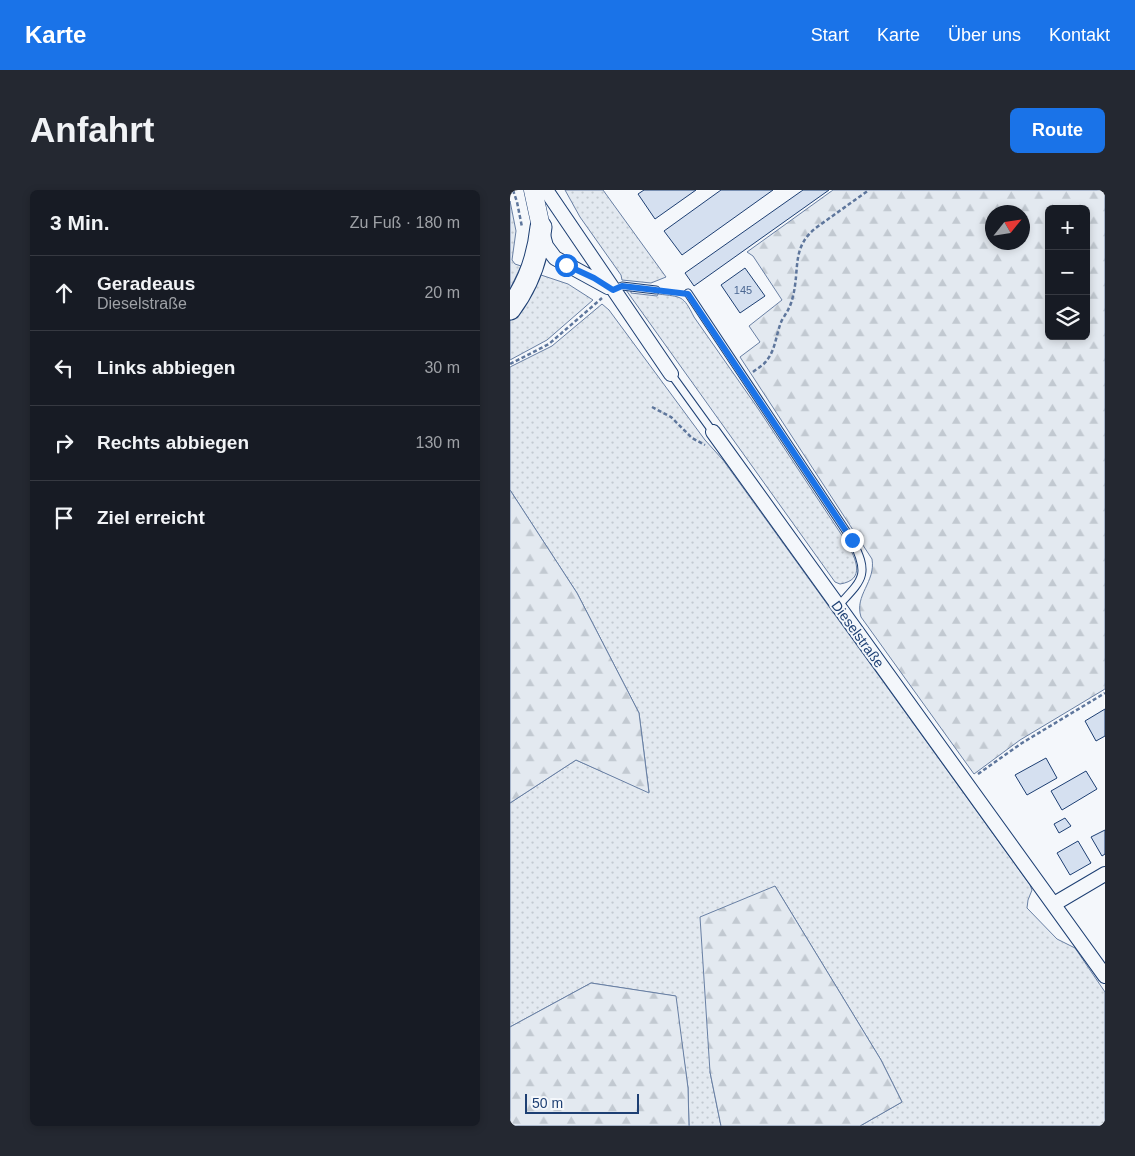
<!DOCTYPE html>
<html lang="de">
<meta charset="utf-8">
<style>
body{margin:0;font-family:Arial,sans-serif;background:#242831;color:#f1f3f6}
.controls{position:absolute;right:15px;top:15px;display:grid;overflow:hidden;border-radius:8px;box-shadow:0 2px 8px #0003}
.controls button{width:45px;height:45px;display:grid;place-items:center;padding:0;border:0;border-bottom:1px solid #363941;background:#171b24;color:#f1f3f6;font:25px sans-serif}
.compass{position:absolute;left:475px;top:15px;width:45px;height:45px;border-radius:50%;background:#171b24;box-shadow:0 2px 8px #0003;rotate:60deg}
.scale{position:absolute;left:15px;bottom:12px;width:114px;box-sizing:border-box;padding-left:5px;border:2px solid #1d3f73;border-top:0;font-size:14px;line-height:18px;white-space:nowrap;color:#1d3f73;-webkit-text-stroke:4px #f4f7fb;paint-order:stroke}
.stop{position:absolute;width:15px;height:15px;margin:-11px;border:4px solid #1a73e8;border-radius:50%;background:#fff}
.stop.end{background:#1a73e8;border-color:#fff;box-shadow:0 1px 5px #0008}
.list{margin:0;padding:0;list-style:none}
h2{display:flex;justify-content:space-between;align-items:center;height:65px;margin:0;padding:0 20px;font-size:21px}
h2 small{font-size:16px;font-weight:400;color:#9ea1a6}
.list li{display:grid;grid-template-columns:32px 1fr auto;gap:15px;align-items:center;box-sizing:border-box;height:75px;padding:0 20px;border-top:1px solid #363941}
.list b{display:block;font-size:19px;white-space:nowrap}
.list p{margin:0;font-size:16px;white-space:nowrap;color:#9ea1a6}
.list em{font-size:16px;font-style:normal;color:#9ea1a6}
.icon{flex:none;width:28px;height:28px;fill:none;stroke:currentColor;stroke-width:2;stroke-linecap:round;stroke-linejoin:round}
.map{position:relative;flex:none;width:595px;height:936px;overflow:hidden;border-radius:8px}
header{display:flex;align-items:center;gap:30px;box-sizing:border-box;height:70px;padding:0 25px;background:#1a73e8;color:#fff}
header strong{font-size:24px}
nav{display:flex;gap:28px;margin-inline-start:auto;font-size:18px}
.intro{display:flex;align-items:center;justify-content:space-between;box-sizing:border-box;height:120px;padding:0 30px}
h1{margin:0;font-size:35px}
.button{padding:12px 22px;border-radius:8px;background:#1a73e8;color:#fff;font-size:18px;font-weight:700}
main{display:flex;gap:30px;padding:0 30px}
aside{flex:1;background:#171b24;border-radius:8px;box-shadow:0 2px 8px #0003}
.map>svg:first-child{display:block}
.grass{fill:url(#grass-dots);stroke:#687fa3}
.forest{fill:url(#forest-firs);stroke:#687fa3;fill-rule:evenodd}
.building{fill:#d5e0f0;stroke:#1d3f73}
.lines{fill:none;stroke-linecap:round;stroke-linejoin:round}
.service-casing{stroke:#1d3f73;stroke-width:9}
.minor-casing{stroke:#1d3f73;stroke-width:16}
.tertiary-casing{stroke:#1d3f73;stroke-width:19}
.primary-casing{stroke:#1d3f73;stroke-width:23}
.path{stroke:#5e769c;stroke-width:2.5;stroke-dasharray:4 2.5;stroke-linecap:butt}
.service{stroke:#f4f7fb;stroke-width:7}
.minor{stroke:#f4f7fb;stroke-width:14}
.tertiary{stroke:#f4f7fb;stroke-width:18}
.primary{stroke:#f4f7fb;stroke-width:21}
.route{stroke:#1a73e8;stroke-width:6}
.labels{text-anchor:middle;stroke-width:4;stroke-linejoin:round;paint-order:stroke}
.number-label{font-size:11px;fill:#4b6792}
.street-label{font-size:14px;fill:#1d3f73;stroke:#f4f7fb}
</style>
<header>
<strong>Karte</strong>
<nav><a>Start</a><a>Karte</a><a>Über uns</a><a>Kontakt</a></nav>
</header>
<div class="intro"><h1>Anfahrt</h1><a class="button">Route</a></div>
<main>
<aside>
<h2>3 Min.<small>Zu Fuß · 180 m</small></h2>
<ul class="list">
<li><svg class="icon" aria-label="ahead" viewBox="0 0 24 24"><path d="M12 20V5M6 11l6-6 6 6"/></svg><div><b>Geradeaus</b><p>Dieselstraße</p></div><em>20 m</em></li>
<li><svg class="icon" aria-label="left" viewBox="0 0 24 24"><path d="M17 20v-9H6M10 6l-5 5 5 5"/></svg><div><b>Links abbiegen</b></div><em>30 m</em></li>
<li><svg class="icon" aria-label="right" viewBox="0 0 24 24"><path d="M7 20v-9h11M14 6l5 5-5 5"/></svg><div><b>Rechts abbiegen</b></div><em>130 m</em></li>
<li><svg class="icon" aria-label="arrive" viewBox="0 0 24 24"><path d="M6 21V4h12l-3 4 3 4H6"/></svg><div><b>Ziel erreicht</b></div></li>
</ul>
</aside>
<div class="map">
<svg width="595" height="936" viewBox="0 0 595 936">
<defs>
<pattern id="grass-dots" width="8" height="8" patternUnits="userSpaceOnUse" patternTransform="scale(1.25)"><rect width="8" height="8" fill="#e3e9f0"/><path d="M2 2h.1M6 6h.1" fill="none" stroke="#c2c9d1" stroke-width="1.8" stroke-linecap="round"/></pattern>
<pattern id="forest-firs" width="22" height="20" patternUnits="userSpaceOnUse" patternTransform="scale(1.25)"><rect width="22" height="20" fill="#e3e9f0"/><path d="M5 1l3.5 6h-7zM16 11l3.5 6h-7z" fill="#c2c9d1"/></pattern>
</defs>
<rect width="100%" height="100%" fill="#f4f7fb"/>
<path class="grass" d="M55 0H93L156 87 141 93 112 90 111 85 70 27Z
M0 11 6 41 2 70 5 74 11 76 0 99Z
M28 84 58 94 83 110 37 150 0 170V131L8 121Z
M116 100H121V103L147 106 148 104C172 107 173 105 184 127L247 217 337 353C346 369 356 390 330 394L325 392Z
M92 114 99 120 195 250 213 270 520 695 522 700 518 710 517 718 547 749 565 758 595 802V936H350L392 912 371 870 265 696 200 882 211 936H179L178 898 165 806 81 793 0 837V613L66 570 139 602 129 523 67 403 0 300V177L42 156Z"/>
<path class="forest" d="M323 0H595V499L510 550 464 584 351 427C344 405 366 392 362 369L230 167 250 152 239 136 272 110 243 66 237 62ZM539 19H576V146H539ZM512 22V52H482V22Z
M0 300 67 403 129 523 139 603 66 570 0 613Z
M265 696 371 870 392 912 350 936H211L200 882 190 727Z
M81 793 166 806 178 898 179 936H0V837Z"/>
<path class="building" d="M134 0H186L145 29 128 4Z
M211 0H263L172 65 154 41Z
M293 0H319L184 96 175 83Z
M235 78 255 106 230 123 211 95Z
M595 519V546L586 551 575 531Z
M536 568 547 588 517 605 505 585Z
M576 581 587 599 552 620 541 601Z
M555 628 561 636 549 643 544 634Z
M595 640V664L592 666 581 647Z
M568 651 581 673 560 685 547 663Z"/>
<g class="lines">
<defs>
<path id="service" d="M103 100 112 96 146 100
M178 103 342 350C360 385 353 389 328 416
M161 184 203 242"/>
<path id="minor" d="M36 0 161 184
M32 42 36 56 45 68 98 97
M203 242 595 786
M544 714 595 684"/>
<path id="tertiary" d="M23 0 31 37"/>
<path id="primary" d="M0 119C18 95 28 66 31 37"/>
</defs>
<use href="#service" class="service-casing"/>
<use href="#minor" class="minor-casing"/>
<use href="#tertiary" class="tertiary-casing"/>
<use href="#primary" class="primary-casing"/>
<path class="path" d="M3 0 7 12 12 37
M157 101 169 103
M0 174 39 154 92 108
M243 182C248 178 254 175 257 170 266 159 266 143 272 130 277 122 281 116 283 106 290 78 281 57 307 37L359 0
M142 217 161 227 182 248 195 255
M468 584 512 553 595 503"/>
<use href="#service" class="service"/>
<use href="#minor" class="minor"/>
<use href="#tertiary" class="tertiary"/>
<use href="#primary" class="primary"/>
</g>
<g class="lines">
<path class="route" d="M56 75 84 88 103 100 112 96 178 104 342 350"/>
</g>
<g class="labels">
<g class="number-label">
<text x="233" y="104">145</text>
</g>
<g class="street-label">
<text transform="translate(348 444) rotate(54)" y="5">Dieselstraße</text>
</g>
</g>
</svg>
<div class="controls">
<button>+</button>
<button>−</button>
<button><svg class="icon" aria-label="layers" viewBox="0 0 24 24"><path d="M12 4l9 5-9 5-9-5zM3 14l9 5 9-5"/></svg></button>
</div>
<svg class="compass" viewBox="-18 -18 36 36"><path d="M0-13l5 13h-10z" fill="#e53935"/><path d="M0 13l5-13h-10z" fill="#9ea1a6"/></svg>
<div class="scale">50 m</div>
<div class="stop" style="left:56px;top:75px"></div>
<div class="stop end" style="left:342px;top:350px"></div>
</div>
</main>
